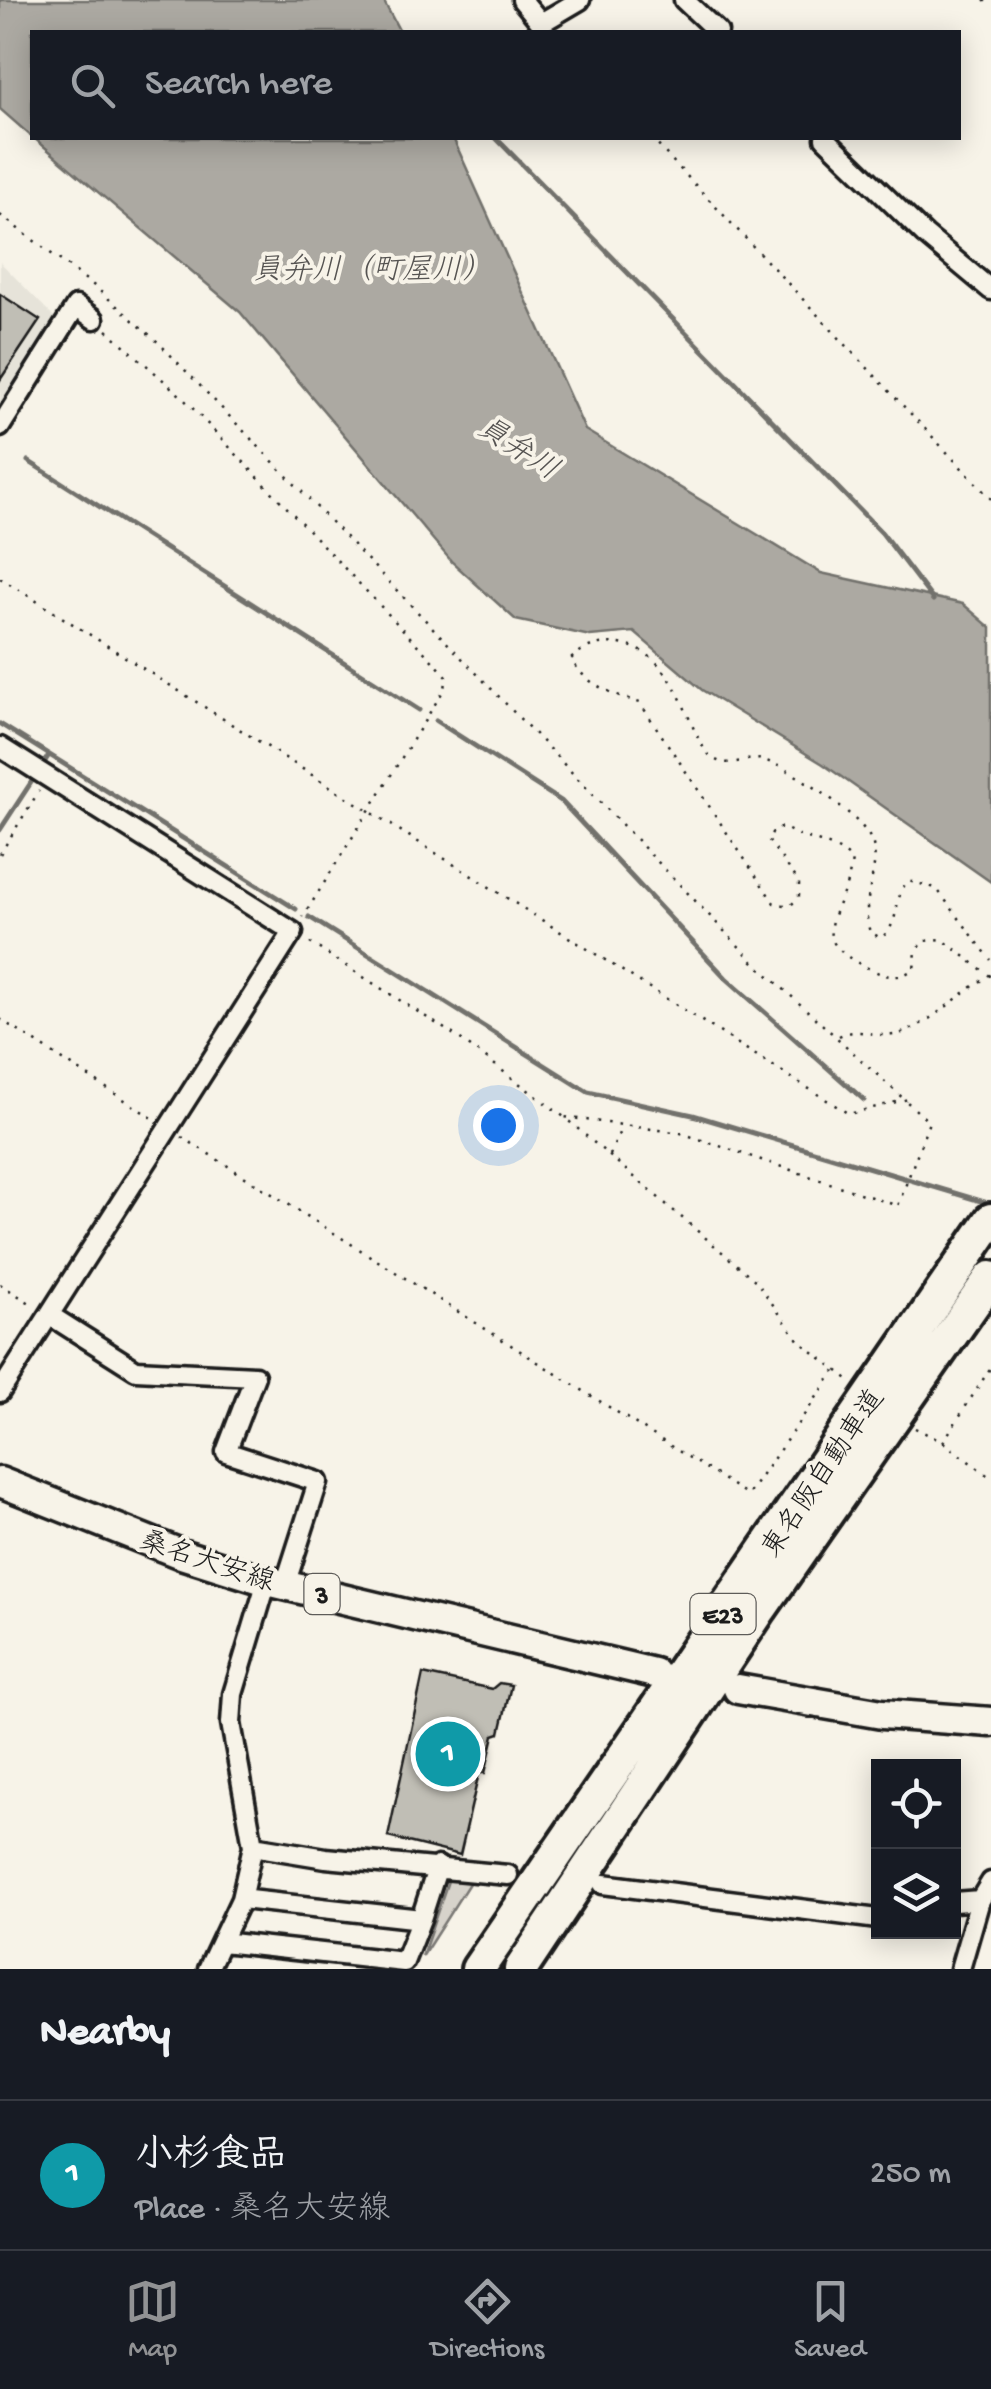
<!DOCTYPE html>
<meta charset="utf-8">
<style>
body{margin:0;font-family:"Gochi Hand","Klee One",sans-serif;background:#242831;color:#f1f3f6}
.controls{position:absolute;right:30px;bottom:30px;display:grid;overflow:hidden;border-radius:0px;box-shadow:0 5px 25px #0003}
.controls button{width:90px;height:90px;display:grid;place-items:center;padding:0;border:0;border-bottom:2px solid #363941;background:#171b24;color:#f1f3f6;font:50px sans-serif}
.you{position:absolute;left:498px;top:1125px;width:35px;height:35px;margin:-25px;border:8px solid #fff;border-radius:50%;background:#1a73e8;box-shadow:0 0 0 15px #1a73e833}
.badge{display:grid;place-items:center;width:65px;height:65px;border-radius:50%;background:#919294;color:#fff;font-size:32px;font-weight:700}
.pin{position:absolute;translate:-50% -50%;border:5px solid #fff;box-shadow:0 2px 10px #0006}
.list{margin:0;padding:0;list-style:none}
h2{display:flex;justify-content:space-between;align-items:center;height:130px;margin:0;padding:0 40px;font-size:42px}
h2 small{font-size:32px;font-weight:400;color:#9ea1a6}
.list li{display:grid;grid-template-columns:65px 1fr auto;gap:30px;align-items:center;box-sizing:border-box;height:150px;padding:0 40px;border-top:2px solid #363941}
.list b{display:block;font-size:38px;white-space:nowrap}
.list p{margin:0;font-size:32px;white-space:nowrap;color:#9ea1a6}
.list em{font-size:32px;font-style:normal;color:#9ea1a6}
.icon{flex:none;width:55px;height:55px;fill:none;stroke:currentColor;stroke-width:2;stroke-linecap:round;stroke-linejoin:round}
.map{position:relative;flex:none;width:991px;height:1969px;overflow:hidden}
.search{position:absolute;background:#171b24;box-shadow:0 5px 25px #0003;left:30px;right:30px;top:30px;height:110px;display:flex;align-items:center;gap:25px;box-sizing:border-box;padding:0 35px;border-radius:0px;color:#9ea1a6;font-size:38px}
.sheet{height:280px;background:#171b24}
nav{display:flex;justify-content:space-around;align-items:center;box-sizing:border-box;height:140px;border-top:2px solid #363941;background:#171b24;font-size:28px;color:#9ea1a6}
nav a{display:grid;justify-items:center;gap:5px}
nav .on{color:#919294}
.map>svg:first-child{display:block}
.built{fill:#e6e3d9}
.green{fill:#d7d3cb;stroke:#7a7874;stroke-width:2.5}
.water{fill:#aca9a2;stroke:#72716c;stroke-width:2.5}
.lines{fill:none;stroke-linecap:round;stroke-linejoin:round}
.stream{stroke:#72716c;stroke-width:5}
.building{fill:#c0beb5;stroke:#1c1c1c;stroke-width:2.5}
.street-casing{stroke:#1c1c1c;stroke-width:25}
.primary-casing{stroke:#1c1c1c;stroke-width:35}
.highway-casing{stroke:#1c1c1c;stroke-width:40}
.path{stroke:#1c1c1c;stroke-width:2.5;stroke-dasharray:2.5 8;stroke-linecap:butt}
.street{stroke:#f7f3e8;stroke-width:18}
.primary{stroke:#f7f3e8;stroke-width:28}
.highway{stroke:#f7f3e8;stroke-width:32}
.labels{text-anchor:middle;stroke-width:8;stroke-linejoin:round;paint-order:stroke}
.shield{fill:#f7f3e8;stroke:#5e5c59;stroke-width:2.5}
.shield-label{font-size:25px;font-weight:bold;fill:#1c1c1c}
.street-label{font-size:28px;fill:#1c1c1c;stroke:#f7f3e8}
.water-label{font-size:30px;font-style:italic;fill:#565452;stroke:#f7f3e8}
</style>
<div class="map">
<svg width="991" height="1969" viewBox="0 0 991 1969">
<rect width="100%" height="100%" fill="#f7f3e8"/>
<filter id="ink" filterUnits="userSpaceOnUse"><feTurbulence type="fractalNoise" baseFrequency=".01" numOctaves="2"/><feDisplacementMap in="SourceGraphic" scale="20" xChannelSelector="R" yChannelSelector="G"/><feConvolveMatrix kernelMatrix="1 2 1 2 8 2 1 2 1" color-interpolation-filters="sRGB"/></filter>
<g filter="url(#ink)">
<path class="built" d="M0 262 56 319 0 409Z"/>
<path class="green" d="M450 1875 473 1877 422 1957Z"/>
<path class="water" d="M0 0H383L400 32H32V137L0 109Z
M34 138H453L585 430 821 573 963 604 991 628V882L823 764 702 690 634 632 590 636 516 620 452 562 240 312Z"/>
<g class="lines">
<path class="stream" d="M496 138 882 533 933 600
M28 461 419 710
M436 721 561 801 726 978 864 1100
M0 724 296 909
M0 830 49 755
M309 917 588 1092 693 1115 991 1204"/>
</g>
<path class="building" d="M0 294 40 320 0 380Z
M423 1674 492 1689 499 1683 511 1685 500 1733 494 1735 485 1773H479L460 1855 388 1837Z"/>
<g class="lines">
<defs>
<path id="street" d="M522 0 541 23 580 0
M684 0 718 32
M825 138 925 235 991 290
M0 427 76 306 94 319
M0 747 293 932 0 1392
M51 1316 136 1370 255 1376 226 1452 318 1482 285 1585
M253 1846 326 1858 508 1875
M603 1884 878 1919
M241 1899 421 1919 438 1866
M954 1902 980 1900
M222 1942 404 1962 421 1919
M208 1969 241 1899 253 1846 231 1723 233 1694 267 1581
M960 1969 980 1900 991 1882"/>
<path id="primary" d="M0 1482 181 1554 267 1581 654 1673
M738 1689 882 1714 991 1722"/>
<path id="highway" d="M478 1969 991 1220
M521 1969 760 1609 991 1278"/>
</defs>
<use href="#street" class="street-casing"/>
<use href="#primary" class="primary-casing"/>
<use href="#highway" class="highway-casing"/>
<path class="path" d="M984 0 991 7
M651 138 991 499
M0 215 93 285 159 343 754 962 929 1122 898 1206 681 1133 564 1117
M107 330 180 395 447 676 445 688 303 917
M0 578 849 1114 908 1099
M0 854 39 791
M310 943 459 1038 564 1117 756 1281 799 1341 852 1382
M990 976 942 939 924 941 916 952 914 969C898 980 887 977 870 969 798 935 845 918 852 860 832 840 807 842 783 827L774 829 768 840 799 882V897L790 906 774 903 640 703C613 694 585 685 571 659 584 646 601 641 619 644 686 653 686 748 718 761 732 767 748 756 763 760 790 767 863 816 872 842 882 867 859 900 870 932L881 938C902 922 892 898 908 881L936 888 991 960
M0 1019 154 1119
M839 1036C861 1025 879 1041 902 1033 935 1021 960 992 991 975
M182 1137 748 1495 835 1371
M610 1155 622 1126
M0 1284 33 1305
M915 1428 943 1442 991 1478
M943 1442 991 1367"/>
<use href="#street" class="street"/>
<use href="#primary" class="primary"/>
<use href="#highway" class="highway"/>
</g>
</g>
<g class="labels">
<g class="shield">
<rect x="304.5" y="1574" width="35" height="40" rx="8"/>
<rect x="690.5" y="1594" width="65" height="40" rx="8"/>
</g>
<g class="shield-label">
<text x="322" y="1603">3</text>
<text x="723" y="1623">E23</text>
</g>
<g class="street-label">
<text transform="translate(821 1472) rotate(-56)" y="10">東名阪自動車道</text>
<text transform="translate(208 1559) rotate(18)" y="10">桑名大安線</text>
</g>
<g class="water-label">
<text x="372" y="278">員弁川（町屋川）</text>
<text transform="translate(519 447) rotate(33)" y="10">員弁川</text>
</g>
</g>
</svg>
<div class="controls">
<button><svg class="icon" aria-label="locate" viewBox="0 0 24 24"><circle cx="12" cy="12" r="6"/><path d="M12 2v4M12 18v4M2 12h4M18 12h4"/></svg></button>
<button><svg class="icon" aria-label="layers" viewBox="0 0 24 24"><path d="M12 4l9 5-9 5-9-5zM3 14l9 5 9-5"/></svg></button>
</div>
<div class="you"></div>
<div class="pin badge" style="left:448px;top:1754px;background:#0f9aa8">1</div>
<div class="search"><svg class="icon" aria-label="search" viewBox="0 0 24 24"><circle cx="10" cy="10" r="6"/><path d="M15 15l6 6"/></svg>Search here</div>
</div>
<section class="sheet">
<h2>Nearby<small></small></h2>
<ul class="list">
<li><span class="badge" style="background:#0f9aa8">1</span><div><b>小杉食品</b><p>Place · 桑名大安線</p></div><em>250 m</em></li>
</ul>
</section>
<nav>
<a class="on"><svg class="icon" aria-label="map" viewBox="0 0 24 24"><path d="M3 6l6-2 6 2 6-2v14l-6 2-6-2-6 2zM9 4v14M15 6v14"/></svg>Map</a>
<a><svg class="icon" aria-label="directions" viewBox="0 0 24 24"><path d="M12 3l9 9-9 9-9-9zM9 14v-3h6M13 9l2 2-2 2"/></svg>Directions</a>
<a><svg class="icon" aria-label="saved" viewBox="0 0 24 24"><path d="M7 4h10v16l-5-4-5 4z"/></svg>Saved</a>
</nav>
